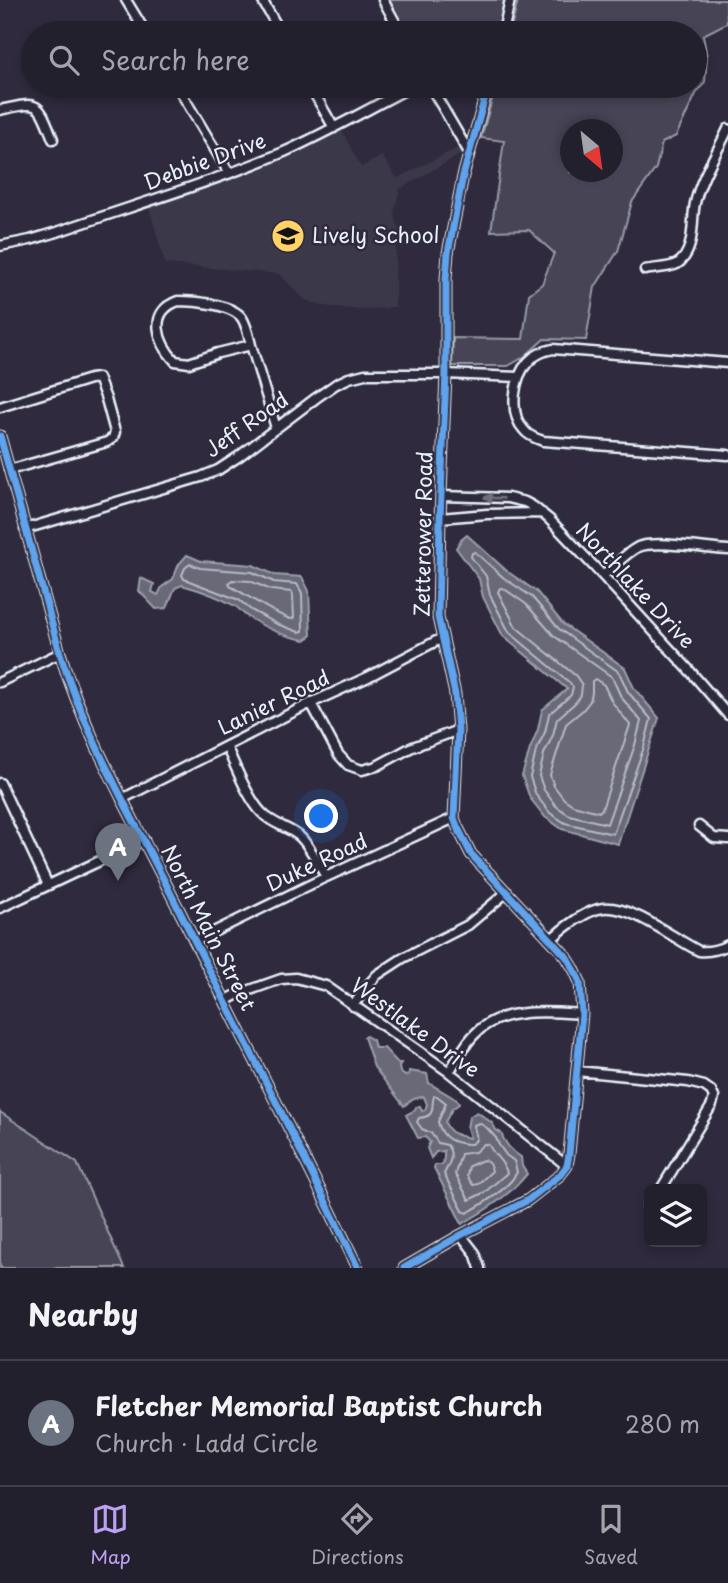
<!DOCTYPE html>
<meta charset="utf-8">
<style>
body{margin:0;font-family:"Playpen Sans",sans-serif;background:#2b2836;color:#f1f3f6}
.controls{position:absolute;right:21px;bottom:21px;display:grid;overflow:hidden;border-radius:10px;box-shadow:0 4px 10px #0003}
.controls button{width:63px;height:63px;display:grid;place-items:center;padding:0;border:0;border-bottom:2px solid #403e4a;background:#23202e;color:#f1f3f6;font:35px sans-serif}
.compass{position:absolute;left:560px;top:119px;width:63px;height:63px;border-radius:50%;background:#23202e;box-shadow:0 4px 10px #0003;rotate:151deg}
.you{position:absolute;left:322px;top:817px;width:24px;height:24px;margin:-18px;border:5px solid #fff;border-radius:50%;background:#1a73e8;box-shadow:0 0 0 10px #1a73e833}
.badge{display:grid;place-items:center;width:46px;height:46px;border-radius:50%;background:#bca0f2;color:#fff;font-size:23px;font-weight:700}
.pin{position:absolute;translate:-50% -58px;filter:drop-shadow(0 2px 4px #0008)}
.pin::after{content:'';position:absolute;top:37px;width:24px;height:21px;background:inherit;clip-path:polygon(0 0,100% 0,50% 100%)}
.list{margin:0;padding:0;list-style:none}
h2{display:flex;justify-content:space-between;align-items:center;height:91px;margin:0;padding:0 28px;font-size:30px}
h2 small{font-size:23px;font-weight:400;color:#a3a3aa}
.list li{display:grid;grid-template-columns:46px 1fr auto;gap:21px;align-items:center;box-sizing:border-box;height:126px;padding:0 28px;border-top:2px solid #403e4a}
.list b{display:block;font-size:26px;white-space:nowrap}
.list p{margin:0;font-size:23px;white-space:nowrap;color:#a3a3aa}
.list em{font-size:23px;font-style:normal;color:#a3a3aa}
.icon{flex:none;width:38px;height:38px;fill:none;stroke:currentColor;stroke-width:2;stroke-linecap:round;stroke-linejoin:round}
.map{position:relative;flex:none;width:728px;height:1268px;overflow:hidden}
.search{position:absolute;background:#23202e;box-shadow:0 4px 10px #0003;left:21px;right:21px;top:21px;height:77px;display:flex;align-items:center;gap:18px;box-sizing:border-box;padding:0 24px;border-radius:38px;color:#a3a3aa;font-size:26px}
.sheet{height:217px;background:#23202e}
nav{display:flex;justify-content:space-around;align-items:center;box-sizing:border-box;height:98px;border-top:2px solid #403e4a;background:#23202e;font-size:19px;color:#a3a3aa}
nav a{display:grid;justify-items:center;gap:4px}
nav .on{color:#bca0f2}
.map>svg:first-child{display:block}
.built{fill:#3b3749}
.green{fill:#464455;stroke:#979aa6;stroke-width:2;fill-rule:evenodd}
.water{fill:#696978;stroke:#9c9fab;stroke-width:2}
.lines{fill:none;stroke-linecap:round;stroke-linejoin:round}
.shore{stroke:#b5bbc5;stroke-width:2}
.minor-casing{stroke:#e8f1f8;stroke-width:13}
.minor{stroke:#2f2a3d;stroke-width:8}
.cycleway-casing{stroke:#2f2a3d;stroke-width:11}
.cycleway{stroke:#60a3ed;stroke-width:7}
.oneway{fill:#70707e}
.labels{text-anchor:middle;stroke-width:5;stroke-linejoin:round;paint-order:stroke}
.street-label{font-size:21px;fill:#e8f1f8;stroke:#2f2a3d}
.poi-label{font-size:21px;fill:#e8f1f8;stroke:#2f2a3d;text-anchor:start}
</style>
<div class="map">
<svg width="728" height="1268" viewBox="0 0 728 1268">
<rect width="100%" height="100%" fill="#2f2a3d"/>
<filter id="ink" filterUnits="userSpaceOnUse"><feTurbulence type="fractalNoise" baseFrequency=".0143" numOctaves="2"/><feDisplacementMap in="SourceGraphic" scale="14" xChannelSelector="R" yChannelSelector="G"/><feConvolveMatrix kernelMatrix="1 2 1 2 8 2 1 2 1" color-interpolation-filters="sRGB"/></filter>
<g filter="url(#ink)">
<path class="built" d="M339 125 361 167 382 156 397 178 459 147 463 153 400 189 394 214 399 229 396 246 395 307 360 310 323 306 305 300 279 274 165 264 148 204 163 200Z"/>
<path class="green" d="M386 0H504L497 33H404Z
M518 0H726L727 23 703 35 707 57 705 82 696 94 676 136 662 143 656 168 632 202 618 251 595 287 586 340 544 339 524 357 508 366H452L453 338 523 339 529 294 542 284 554 253 529 230 491 231 504 141 481 138 496 86H695V33H510ZM570 130H612V172H570Z
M0 1112 77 1163 124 1268H0Z"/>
<path class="water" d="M467 535 508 572 537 592 563 624 625 668 634 688 659 718 618 844 562 829 545 817 530 798 522 776 530 749 538 729 542 710 567 689 503 636 483 597 479 579 456 548 461 540Z
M187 555 201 561 253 565 275 575 302 577 309 591 311 636 305 640C286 637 264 627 248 617 243 614 240 609 235 606 219 597 200 590 182 585L175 588 167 608 156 609 139 591 141 578 154 584 152 592 158 595 162 587 173 579 179 564Z
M366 1036 373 1040 375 1048H384L398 1063H401L399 1067 400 1072 405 1076 409 1075V1071L427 1074 429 1083 457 1100 459 1104 452 1109 445 1122C449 1134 459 1136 470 1138L467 1128 469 1117 477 1112 492 1123 496 1130 501 1133C505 1144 511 1151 521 1157L522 1166 527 1174C509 1196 486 1210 462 1224L434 1168 435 1165H442L444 1158V1151L436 1152 431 1158 427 1148 430 1142 425 1137 418 1138 406 1115 415 1110 416 1107 420 1106 422 1111 425 1110 427 1104 424 1097C416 1097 410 1100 404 1106L374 1067 364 1037Z"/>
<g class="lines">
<path class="shore" d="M475 552 504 578 532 597 559 629 619 672 628 692 651 719 644 747 613 834 565 823 550 813 536 795 530 777 536 751 545 732 549 714 571 695 573 687 570 683 509 632 490 595 486 576 471 557 472 553Z
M190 564 200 568 252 572 274 582 297 584 302 593 303 631 299 632 277 624 251 610 239 600 184 579 182 575 185 568Z
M232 580 250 581 271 590 292 592 293 596 294 618 290 619C268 611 251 597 230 586L229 583Z
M500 588H503L526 604 554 636 612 677 621 697 641 721 635 745 607 824 569 815 556 806 544 790 539 776 544 754 553 735 557 719 576 702 581 695 582 685 576 676 516 627 498 592Z
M595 679 604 685 612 702 630 725 602 809 599 812 573 805 564 799 554 786 550 775 566 724 583 710 590 701 592 693V681Z
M434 1096H437L446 1103 438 1122C442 1139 454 1144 471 1144 481 1139 474 1133 474 1125L479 1123 487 1128 496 1138 499 1145 506 1155 514 1161 517 1172C510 1188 483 1204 467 1213L463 1211 444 1174C449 1164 455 1156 447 1145L438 1143 431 1133 422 1129 417 1122 419 1118C437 1116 430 1108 434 1096Z
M484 1144 489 1145C493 1155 505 1162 507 1173L485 1192 469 1200 455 1174 461 1154 475 1152Z
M483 1160C487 1160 492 1167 492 1171L478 1184 473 1185 467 1176 469 1166Z"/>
<defs>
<path id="minor" d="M126 0 146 33
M262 0 281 33
M383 0 401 33
M503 33 510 0
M177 86 229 173
M310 86 334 128
M430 86 470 154
M0 110C40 101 38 101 53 139
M0 246 30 240 57 232C132 206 210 183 284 152 328 132 370 108 413 86
M645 270C654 268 669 268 677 264 696 252 691 221 695 203 701 177 717 153 728 129
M178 301C194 301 232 304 242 318 247 326 249 337 251 345L218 353 189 363 175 361C158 343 147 312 178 301Z
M251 345 276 428
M728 363 553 349C543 351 535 354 528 362 514 377 508 413 524 430 528 436 537 439 543 441L728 455
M0 407 90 379 98 378 106 399 115 432 113 438 107 442 9 470
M0 436 60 653C85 734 128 809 166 884 230 1012 296 1139 358 1268
M441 496 508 498 525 502 534 507 549 519 603 576 690 671 728 715
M440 518 487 514 542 513
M25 529 201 477 218 470 238 457 316 398 336 384 349 378 365 374H446L518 377
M603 576C614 567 624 554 638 547 655 540 708 549 728 550
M0 682 60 653
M311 703 338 754 348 765 362 770 377 766 410 748 458 730
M226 746C235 765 248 799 262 813 272 824 288 827 299 836 308 843 320 866 326 877
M0 783 48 885
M122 799 311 703 368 677 442 638
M699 826 714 838 728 839
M0 908 144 840
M551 940C559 931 568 925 577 919 585 914 594 909 603 908 632 905 673 938 699 951 710 952 718 950 728 945
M195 941 326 877 454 818
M225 1001 236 995 281 979 296 978 326 986 449 1072 567 1166
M353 1006 367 986 377 975 403 958 468 925 507 892
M577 1071 688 1082 704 1086 711 1091 714 1097 712 1105 661 1189
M449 1072C458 1059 465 1042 477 1032 502 1007 550 1012 582 1014
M648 1206 649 1204
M461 1235 475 1253 480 1268
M404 1268 461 1235 528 1200 560 1175 567 1166 569 1154 582 1014 580 982 574 969 566 956 471 854 457 826 454 818 458 730 455 694 438 617 440 518 446 374V279L448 253 463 176 488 86"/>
</defs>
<use href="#minor" class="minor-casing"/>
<use href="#minor" class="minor"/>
<defs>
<path id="cycleway" d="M0 436 60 653C85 734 128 809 166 884 230 1012 296 1139 358 1268
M404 1268 461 1235 528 1200 560 1175 567 1166 569 1154 582 1014 580 982 574 969 566 956 471 854 457 826 454 818 458 730 455 694 438 617 440 518 446 374V279L448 253 463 176 488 86"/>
</defs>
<use href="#cycleway" class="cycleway-casing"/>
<use href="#cycleway" class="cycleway"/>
</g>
<defs><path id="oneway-solid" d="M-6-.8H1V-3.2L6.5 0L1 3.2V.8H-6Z" transform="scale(1.75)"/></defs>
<use class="oneway" href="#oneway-solid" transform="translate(494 498) rotate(-178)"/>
</g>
<defs>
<symbol id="school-disc" viewBox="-11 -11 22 22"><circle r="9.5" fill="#ffd166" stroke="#2f2a3d"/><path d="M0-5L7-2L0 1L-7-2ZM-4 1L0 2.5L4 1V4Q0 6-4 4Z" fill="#111"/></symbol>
</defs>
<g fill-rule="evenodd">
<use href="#school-disc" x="269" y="217" width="38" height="38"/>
</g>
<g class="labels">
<g class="street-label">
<text transform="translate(205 162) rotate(-20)" y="7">Debbie Drive</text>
<text transform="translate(247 425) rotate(-35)" y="7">Jeff Road</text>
<text transform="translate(424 534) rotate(-89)" y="7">Zetterower Road</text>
<text transform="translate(635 586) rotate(47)" y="7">Northlake Drive</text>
<text transform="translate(274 703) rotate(-26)" y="7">Lanier Road</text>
<text transform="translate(317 863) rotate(-25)" y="7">Duke Road</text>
<text transform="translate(208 928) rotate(63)" y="7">North Main Street</text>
<text transform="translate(415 1028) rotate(36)" y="7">Westlake Drive</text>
</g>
<g class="poi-label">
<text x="312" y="243">Lively School</text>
</g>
</g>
</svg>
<div class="controls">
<button><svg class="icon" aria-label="layers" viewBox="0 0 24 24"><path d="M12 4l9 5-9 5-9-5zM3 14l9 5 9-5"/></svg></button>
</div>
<svg class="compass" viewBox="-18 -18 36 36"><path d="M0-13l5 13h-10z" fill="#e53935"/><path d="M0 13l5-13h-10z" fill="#a3a3aa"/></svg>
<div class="you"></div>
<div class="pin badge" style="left:118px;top:881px;background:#6b7280">A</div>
<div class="search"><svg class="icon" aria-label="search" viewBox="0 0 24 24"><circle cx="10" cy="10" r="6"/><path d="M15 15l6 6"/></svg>Search here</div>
</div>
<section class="sheet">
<h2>Nearby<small></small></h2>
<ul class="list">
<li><span class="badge" style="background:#6b7280">A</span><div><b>Fletcher Memorial Baptist Church</b><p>Church · Ladd Circle</p></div><em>280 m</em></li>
</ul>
</section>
<nav>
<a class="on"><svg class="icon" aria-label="map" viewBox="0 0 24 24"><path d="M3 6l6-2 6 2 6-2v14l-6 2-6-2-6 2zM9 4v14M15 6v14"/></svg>Map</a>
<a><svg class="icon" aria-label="directions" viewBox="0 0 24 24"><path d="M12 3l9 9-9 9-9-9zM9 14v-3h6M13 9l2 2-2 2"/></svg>Directions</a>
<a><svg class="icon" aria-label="saved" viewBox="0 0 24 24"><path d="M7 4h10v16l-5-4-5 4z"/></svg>Saved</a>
</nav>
